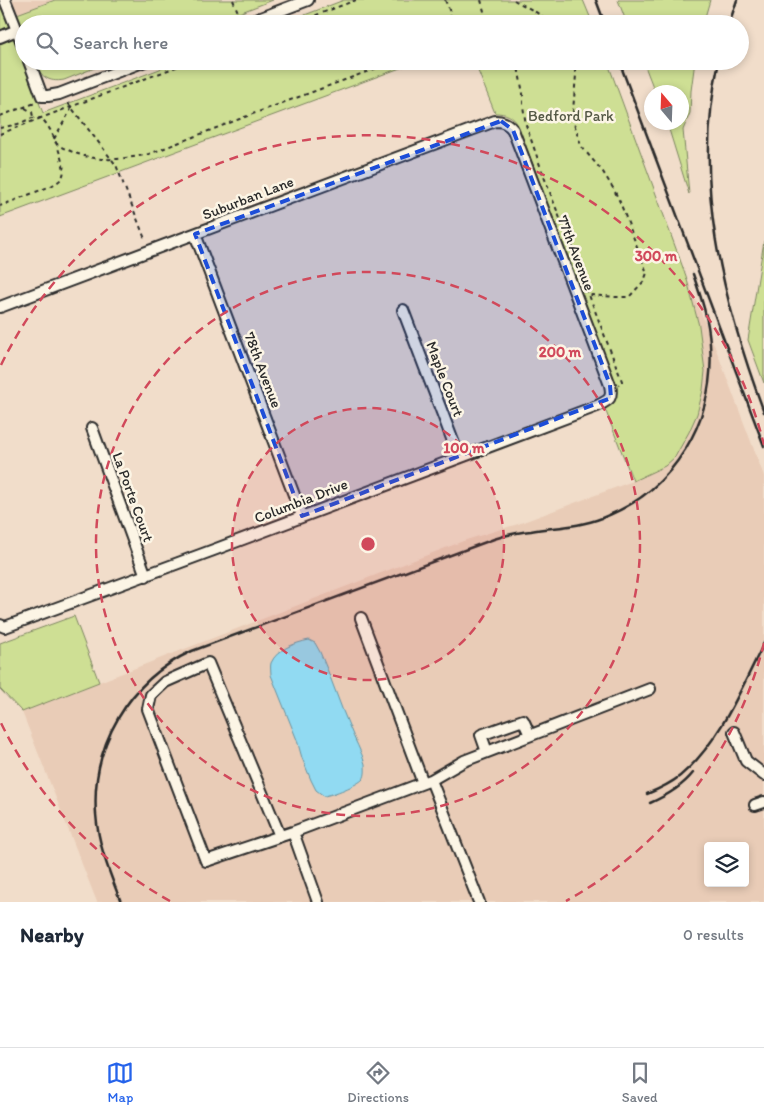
<!DOCTYPE html>
<style>
body{margin:0;font-family:Itim,sans-serif;background:#f6f6f7;color:#1f2937}
.controls{position:absolute;right:15px;bottom:15px;display:grid;overflow:hidden;border-radius:5px;box-shadow:0 2px 8px #0003}
.controls button{width:45px;height:45px;display:grid;place-items:center;padding:0;border:0;border-bottom:1px solid #e0e1e3;background:#fff;color:#1f2937;font:25px sans-serif}
.compass{position:absolute;left:644px;top:85px;width:45px;height:45px;border-radius:50%;background:#fff;box-shadow:0 2px 8px #0003;rotate:341deg}
.list{margin:0;padding:0;list-style:none}
h2{display:flex;justify-content:space-between;align-items:center;height:65px;margin:0;padding:0 20px;font-size:21px}
h2 small{font-size:16px;font-weight:400;color:#747a83}
.icon{flex:none;width:28px;height:28px;fill:none;stroke:currentColor;stroke-width:2;stroke-linecap:round;stroke-linejoin:round}
.map{position:relative;flex:none;width:764px;height:902px;overflow:hidden}
.search{position:absolute;background:#fff;box-shadow:0 2px 8px #0003;left:15px;right:15px;top:15px;height:55px;display:flex;align-items:center;gap:12px;box-sizing:border-box;padding:0 18px;border-radius:28px;color:#747a83;font-size:19px}
.sheet{height:145px;background:#fff}
nav{display:flex;justify-content:space-around;align-items:center;box-sizing:border-box;height:70px;border-top:1px solid #e0e1e3;background:#fff;font-size:14px;color:#747a83}
nav a{display:grid;justify-items:center;gap:2px}
nav .on{color:#2563eb}
.map>svg:first-child{display:block}
.built{fill:#e9ccb7;fill-rule:evenodd}
.green{fill:#cedf94;stroke:#7c8560}
.water{fill:#91daf2;stroke:#6894a2}
.lines{fill:none;stroke-linecap:round;stroke-linejoin:round}
.minor-casing{stroke:#2b2b2b;stroke-width:14}
.path{stroke:#2b2b2b;stroke-width:2;stroke-dasharray:4 4;stroke-linecap:butt}
.minor{stroke:#fcf5e5;stroke-width:10}
.rail{stroke:#2b2b2b;stroke-width:2.5}
.marked{fill:#1d4ed8;fill-opacity:0.2;stroke:#1d4ed8;stroke-width:4;stroke-dasharray:10 6;stroke-linejoin:round}
.ring{fill:none;stroke:#d1495b;stroke-width:2.5;stroke-dasharray:9 6}
.labels{text-anchor:middle;stroke-width:5;stroke-linejoin:round;paint-order:stroke}
.park-label{font-size:15px;fill:#545845;stroke:#fcf5e5}
.street-label{font-size:15px;fill:#2b2b2b;stroke:#fcf5e5}
.centre{fill:#d1495b;stroke:#fcf5e5;stroke-width:2.5}
.ring-label{font-size:15px;text-anchor:middle;font-weight:bold;fill:#d1495b;stroke:#fcf5e5;stroke-width:5;stroke-linejoin:round;paint-order:stroke}
</style>
<div class="map">
<svg width="764" height="902" viewBox="0 0 764 902">
<rect width="100%" height="100%" fill="#f1ddca"/>
<filter id="ink" filterUnits="userSpaceOnUse"><feTurbulence type="fractalNoise" baseFrequency=".02" numOctaves="2"/><feDisplacementMap in="SourceGraphic" scale="10" xChannelSelector="R" yChannelSelector="G"/><feConvolveMatrix kernelMatrix="1 2 1 2 8 2 1 2 1" color-interpolation-filters="sRGB"/></filter>
<g filter="url(#ink)">
<path class="built" d="M12 0H55L17 14Z
M686 276 717 352 764 476V902H97L22 712 466 540 518 524 633 481 665 466 697 414 703 390 705 371 699 326ZM708 846H745V883H708Z"/>
<path class="green" d="M0 0 43 113 181 61H419L0 217Z
M55 0H273L210 24H24V33L17 14Z
M344 0H583L593 24H281Z
M618 0H710L703 24H627Z
M34 61H112L64 80C48 83 40 76 34 61Z
M474 61H607L609 66 686 276 699 326 705 371 703 390 697 414 689 432 675 457 665 466 633 481 605 409C614 404 616 397 617 388L518 125C513 116 506 113 495 113Z
M643 61H695L691 91 690 113 683 130 689 194 667 123 682 122V92H655Z
M764 241V383L748 340Z
M74 616 99 682 22 712 0 689V643Z"/>
<path class="water" d="M309 640 315 643 320 652C331 677 339 703 350 728 354 739 362 752 365 764 365 769 366 775 363 779 358 785 332 795 324 796L316 790 311 780 302 758 297 740 271 675C271 671 270 667 271 663 277 649 295 643 309 640Z"/>
<g class="lines">
<defs>
<path id="minor" d="M5 0 24 48
M245 24 308 0
M0 37 17 30
M29 61 42 96H48L59 94 145 61
M195 234 302 516
M0 307 495 121C503 121 508 123 513 130L610 385C613 399 609 400 597 406 399 480 203 555 5 627L0 625
M403 310 459 457
M92 428 146 576
M361 618 423 783
M734 732 746 761 764 775
M487 752 481 735 523 720 530 735
M431 780 464 761 650 689
M755 805 764 802
M293 832 318 902
M280 836 208 663 165 682 151 695 148 709 206 861 293 832 431 780 479 902"/>
</defs>
<use href="#minor" class="minor-casing"/>
<path class="path" d="M233 0 240 17
M445 0 450 12 453 24
M481 0 485 15 490 24
M514 0C526 7 541 13 550 24
M293 24 356 0
M368 61 373 65 378 68
M517 61 523 94V106L526 125 543 174 569 242C579 252 576 256 579 269L622 381V383L618 385
M573 61 576 75 573 111 574 123 581 146 603 172 613 188 620 202 647 273 644 281 629 297H616L590 295
M68 103 71 107 116 165 145 239
M25 108 32 112 33 117 32 118
M0 116 35 103
M0 128 18 124 32 118H41L192 61
M0 134 41 118C53 128 61 155 64 170 63 180 59 181 51 186L0 206
M54 139 70 111 71 107
M55 142C59 146 63 148 68 150 97 163 119 160 149 154L250 115 396 61"/>
<use href="#minor" class="minor"/>
<path class="rail" d="M596 0 605 24
M729 24 737 0
M619 61 764 446
M719 61C692 181 722 299 764 412
M647 794C659 789 670 784 680 776 719 744 742 687 764 643
M650 803C666 796 682 787 693 773
M121 902C110 874 98 845 96 814 91 745 129 680 192 651L494 539C506 535 519 532 531 531 555 527 579 527 602 518 674 491 716 420 710 344 709 320 701 297 693 274"/>
</g>
</g>
<path class="marked" d="M501 121 513 130 610 385 611 398 302 516 195 234Z"/>
<circle cx="368" cy="544" r="136" fill="#d1495b" fill-opacity=".12"/>
<g class="ring">
<circle cx="368" cy="544" r="136"/>
<circle cx="368" cy="544" r="272"/>
<path d="M764 643A408 408 0 0 1 566 901M170 901A408 408 0 0 1 1 723M1 365A408 408 0 0 1 764 445"/>
</g>
<g class="labels">
<g class="park-label">
<text x="571" y="121">Bedford Park</text>
</g>
<g class="street-label">
<text transform="translate(248 198) rotate(-21)" y="5">Suburban Lane</text>
<text transform="translate(576 253) rotate(69)" y="5">77th Avenue</text>
<text transform="translate(263 370) rotate(69)" y="5">78th Avenue</text>
<text transform="translate(445 379) rotate(69)" y="5">Maple Court</text>
<text transform="translate(133 497) rotate(70)" y="5">La Porte Court</text>
<text transform="translate(301 501) rotate(-21)" y="5">Columbia Drive</text>
</g>
</g>
<circle cx="368" cy="544" r="8" class="centre"/>
<g class="ring-label">
<text x="656" y="261">300 m</text>
<text x="560" y="357">200 m</text>
<text x="464" y="453">100 m</text>
</g>
</svg>
<div class="controls">
<button><svg class="icon" aria-label="layers" viewBox="0 0 24 24"><path d="M12 4l9 5-9 5-9-5zM3 14l9 5 9-5"/></svg></button>
</div>
<svg class="compass" viewBox="-18 -18 36 36"><path d="M0-13l5 13h-10z" fill="#e53935"/><path d="M0 13l5-13h-10z" fill="#747a83"/></svg>
<div class="search"><svg class="icon" aria-label="search" viewBox="0 0 24 24"><circle cx="10" cy="10" r="6"/><path d="M15 15l6 6"/></svg>Search here</div>
</div>
<section class="sheet">
<h2>Nearby<small>0 results</small></h2>
<ul class="list">
</ul>
</section>
<nav>
<a class="on"><svg class="icon" aria-label="map" viewBox="0 0 24 24"><path d="M3 6l6-2 6 2 6-2v14l-6 2-6-2-6 2zM9 4v14M15 6v14"/></svg>Map</a>
<a><svg class="icon" aria-label="directions" viewBox="0 0 24 24"><path d="M12 3l9 9-9 9-9-9zM9 14v-3h6M13 9l2 2-2 2"/></svg>Directions</a>
<a><svg class="icon" aria-label="saved" viewBox="0 0 24 24"><path d="M7 4h10v16l-5-4-5 4z"/></svg>Saved</a>
</nav>
